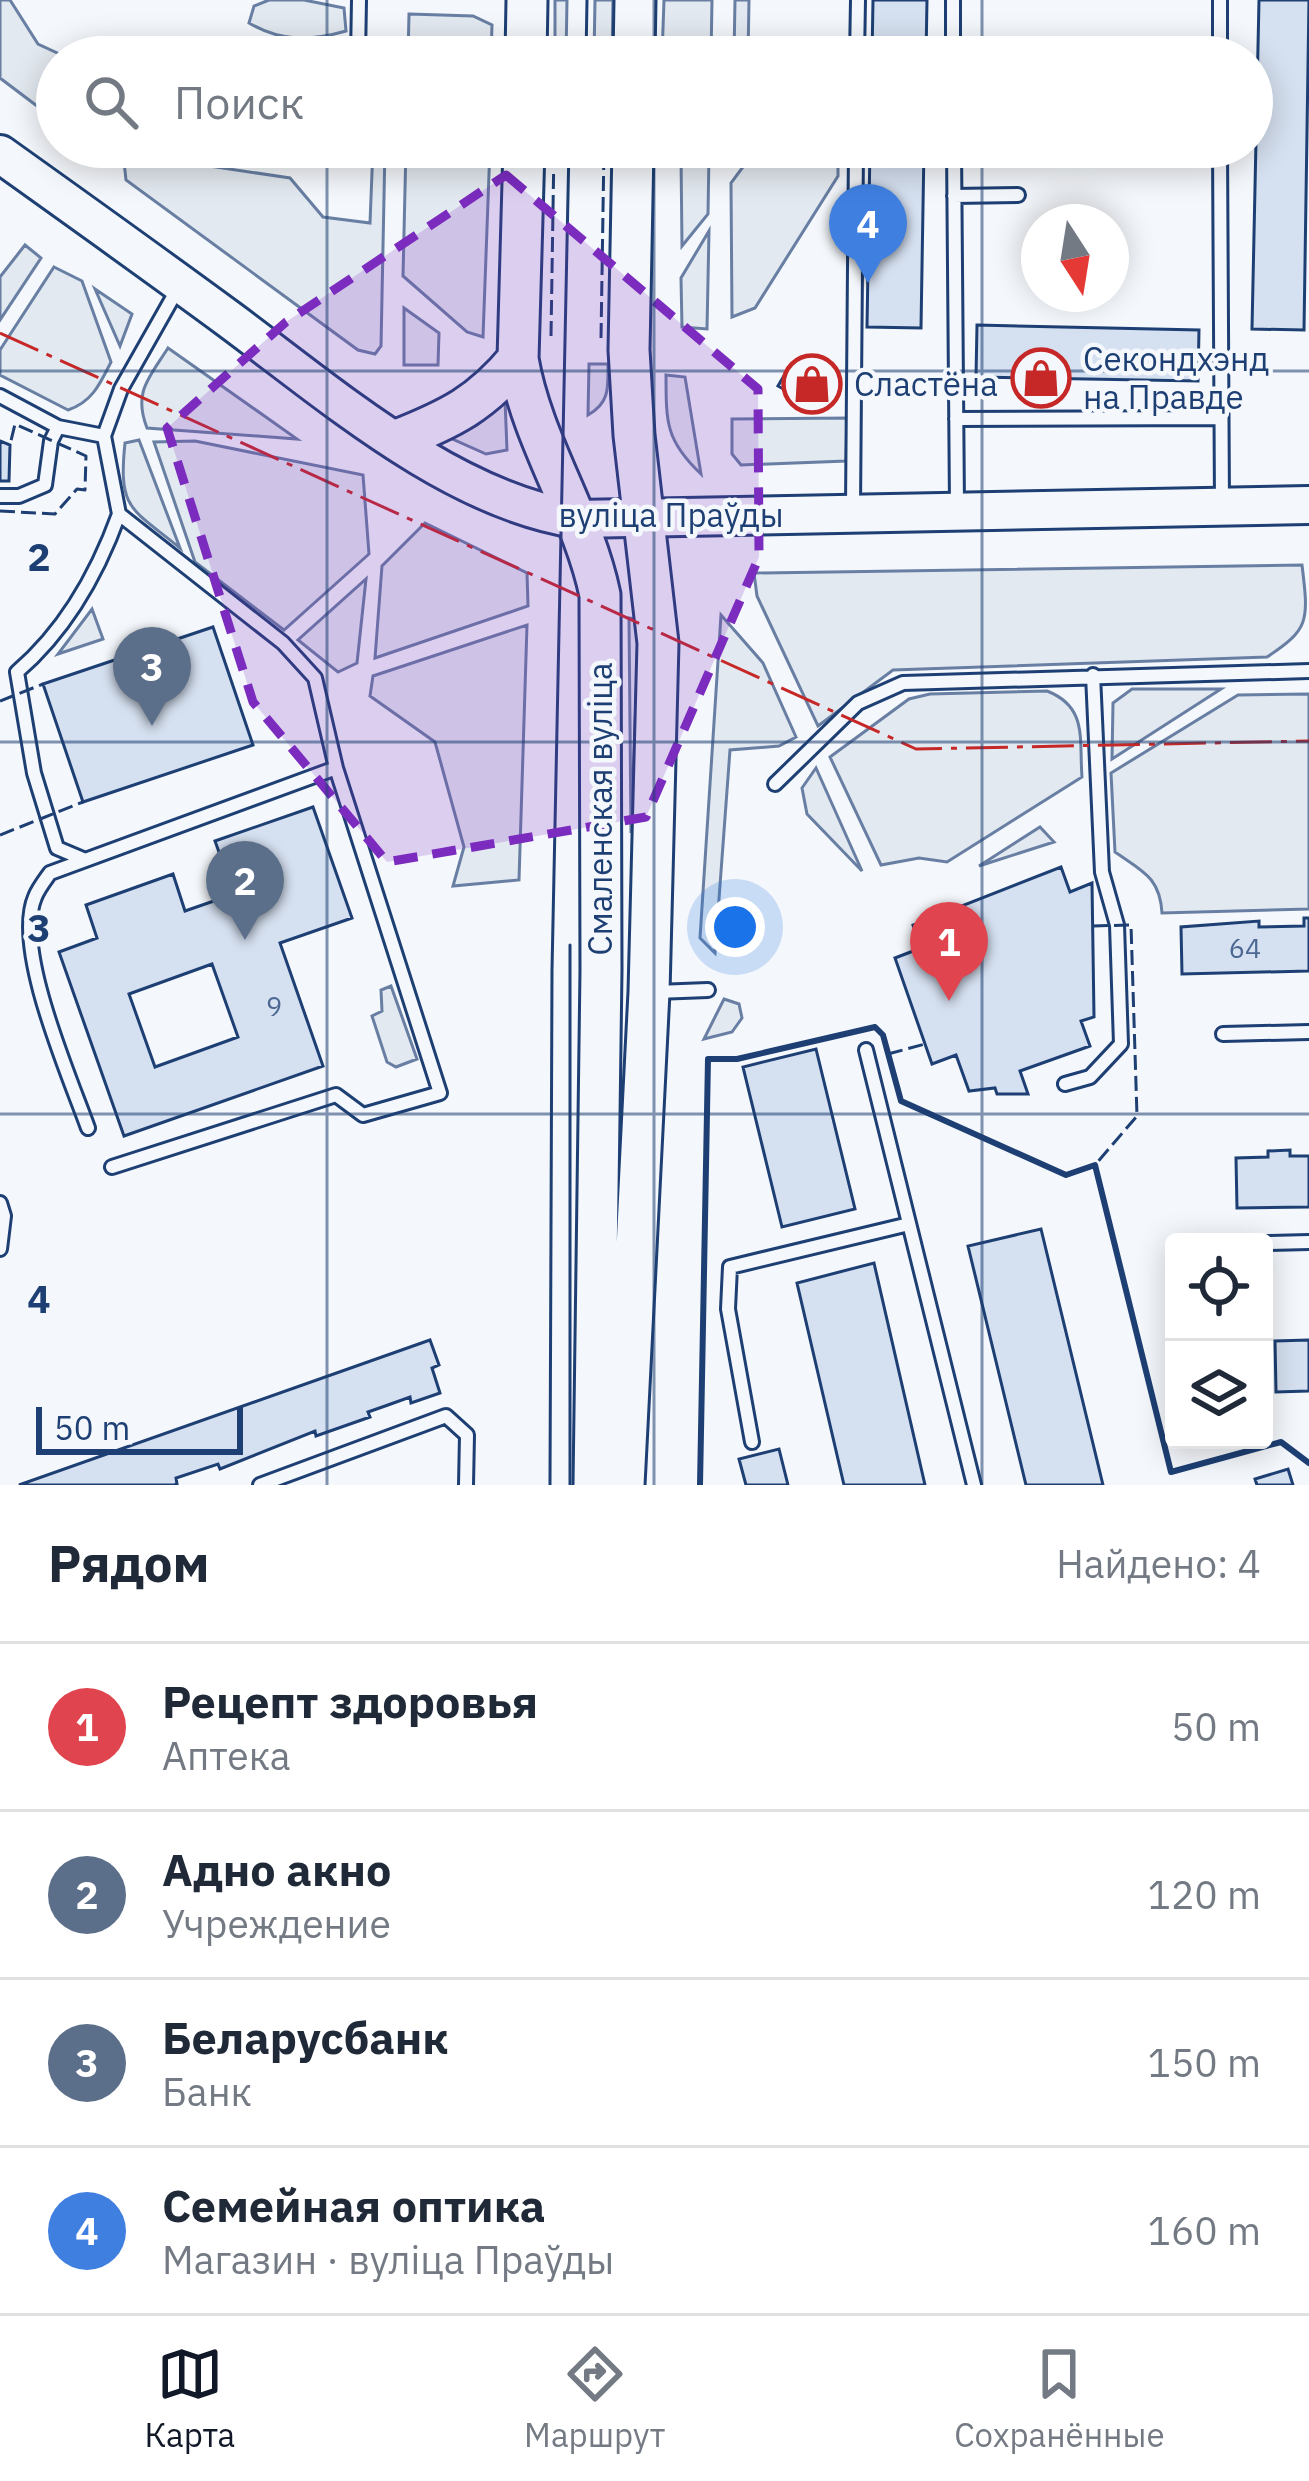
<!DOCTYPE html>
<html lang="ru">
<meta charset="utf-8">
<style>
body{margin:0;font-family:"IBM Plex Sans",sans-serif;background:#f2f2f3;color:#1f2937}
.controls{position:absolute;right:36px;bottom:36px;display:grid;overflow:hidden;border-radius:12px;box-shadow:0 6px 30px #0003}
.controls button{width:108px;height:108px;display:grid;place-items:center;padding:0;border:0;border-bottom:3px solid #e0e1e3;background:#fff;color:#1f2937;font:60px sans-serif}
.compass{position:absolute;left:1021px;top:204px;width:108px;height:108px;border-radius:50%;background:#fff;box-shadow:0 6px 30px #0003;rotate:168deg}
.scale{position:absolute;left:36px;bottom:30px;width:207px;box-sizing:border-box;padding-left:12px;border:6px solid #1d3f73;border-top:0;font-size:33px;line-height:42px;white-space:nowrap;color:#1d3f73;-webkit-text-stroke:9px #f4f7fb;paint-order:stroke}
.you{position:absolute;left:735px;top:927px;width:42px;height:42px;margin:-30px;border:9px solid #fff;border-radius:50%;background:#1a73e8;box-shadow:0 0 0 18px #1a73e833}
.badge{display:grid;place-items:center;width:78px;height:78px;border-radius:50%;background:#111827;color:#fff;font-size:39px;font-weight:700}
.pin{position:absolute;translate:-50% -99px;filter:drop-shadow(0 3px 6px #0008)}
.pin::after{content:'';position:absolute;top:63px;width:42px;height:36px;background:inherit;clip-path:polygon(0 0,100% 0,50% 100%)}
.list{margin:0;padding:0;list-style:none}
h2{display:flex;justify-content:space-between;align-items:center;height:156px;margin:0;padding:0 48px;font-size:51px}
h2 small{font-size:39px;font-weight:400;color:#747a83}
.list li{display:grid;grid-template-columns:78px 1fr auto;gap:36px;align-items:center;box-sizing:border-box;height:168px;padding:0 48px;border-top:3px solid #e0e1e3}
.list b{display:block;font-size:45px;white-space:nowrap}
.list p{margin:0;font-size:39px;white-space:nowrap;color:#747a83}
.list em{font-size:39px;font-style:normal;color:#747a83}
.icon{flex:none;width:66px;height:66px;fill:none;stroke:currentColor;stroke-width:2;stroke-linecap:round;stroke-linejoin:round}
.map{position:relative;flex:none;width:1309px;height:1485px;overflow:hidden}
.search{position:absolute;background:#fff;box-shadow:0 6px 30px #0003;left:36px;right:36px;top:36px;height:132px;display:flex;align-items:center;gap:30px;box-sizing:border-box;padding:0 42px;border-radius:66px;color:#747a83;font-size:45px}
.sheet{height:828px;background:#fff}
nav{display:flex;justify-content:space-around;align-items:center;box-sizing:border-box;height:168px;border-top:3px solid #e0e1e3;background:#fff;font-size:33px;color:#747a83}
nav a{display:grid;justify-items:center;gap:6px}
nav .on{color:#111827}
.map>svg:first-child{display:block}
.green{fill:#e3e9f0;stroke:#687fa3;stroke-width:3}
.building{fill:#d5e0f0;stroke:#1d3f73;stroke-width:3;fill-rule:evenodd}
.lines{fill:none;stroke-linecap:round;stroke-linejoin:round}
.lane-casing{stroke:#1d3f73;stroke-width:18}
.secondary-casing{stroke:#1d3f73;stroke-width:42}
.primary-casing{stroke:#1d3f73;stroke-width:45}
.lane{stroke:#f4f7fb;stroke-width:12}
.secondary{stroke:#f4f7fb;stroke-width:36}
.primary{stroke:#f4f7fb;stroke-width:39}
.tram{stroke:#1d3f73;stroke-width:3}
.fence{stroke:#1d3f73;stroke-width:3;stroke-dasharray:15 6;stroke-linecap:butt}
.wall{stroke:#1d3f73;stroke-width:6}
.power{stroke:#c62828;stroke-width:3;stroke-dasharray:42 9 6 9;stroke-linecap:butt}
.marked{fill:#7b2cbf;fill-opacity:0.2;stroke:#7b2cbf;stroke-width:9;stroke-dasharray:24 15;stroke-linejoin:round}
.grid{fill:none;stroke:#1d3f73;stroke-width:3;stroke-opacity:0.55}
.labels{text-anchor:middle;stroke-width:9;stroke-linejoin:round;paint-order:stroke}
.number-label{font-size:27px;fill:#4b6792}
.poi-label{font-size:33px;fill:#1d3f73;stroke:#f4f7fb;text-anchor:start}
.street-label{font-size:33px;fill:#1d3f73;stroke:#f4f7fb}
.grid-label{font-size:39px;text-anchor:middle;font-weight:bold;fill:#1d3f73;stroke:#f4f7fb;stroke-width:9;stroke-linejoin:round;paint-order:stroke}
</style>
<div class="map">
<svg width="1309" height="1485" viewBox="0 0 1309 1485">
<rect width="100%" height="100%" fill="#f4f7fb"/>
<path class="green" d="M0 0H10L38 44 66 57H57V114L45 112 0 78Z
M269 0H304L344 8 346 31C311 41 281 42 249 23L254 6Z
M555 0H567L566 57H555Z
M595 0H613L612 57H594Z
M664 0H712L711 57H662Z
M735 0H749L748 57H734Z
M409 14 473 16 492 25 491 57H408Z
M373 147H385L381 346 375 354 358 350 126 180 123 153 290 178 323 217 370 223Z
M406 147H490L483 337 467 332 403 276Z
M709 154 708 214 682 246 681 155Z
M838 154V176L755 308 732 317 731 183 751 156Z
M709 231 707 329 682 327 681 278Z
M25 245 41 258 0 320V277Z
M54 267 82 281 111 362C100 384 92 402 68 410L0 375V350Z
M95 289 132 314 120 346Z
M404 308 439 333 438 365H404Z
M168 348 297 439 147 428C133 392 149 378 168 348Z
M589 364H608C608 387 610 403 588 415Z
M666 375 685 377 701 474C666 441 666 423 666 375Z
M505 400 507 450 486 454 448 437 477 425Z
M847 418 846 461 741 465 732 454V419Z
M139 440 180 548C131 508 118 510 125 443Z
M195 441 363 475 369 554 284 630 195 562 154 442Z
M425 523 527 573 528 606 375 658 382 566Z
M1302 565C1309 622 1309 629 1267 657L893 670 818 726 757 596 754 573Z
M366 579 357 663 338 672 298 640Z
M92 609 103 639 58 654Z
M721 615 763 663 796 737 779 746 730 750 715 953 700 938Z
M629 618 639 619 631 833Z
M527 625 519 880 453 886 464 847 435 742 370 696 373 676Z
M1132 689H1221L1112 759 1113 703Z
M1047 691C1088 707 1079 739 1082 777L947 862 919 858 881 865 830 757 909 699 930 694Z
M1309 694V909L1162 913C1160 877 1142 871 1115 852L1111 773 1238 695Z
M816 768 862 871 807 814 802 788Z
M1040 827 1054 842 979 866Z
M391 986 417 1059 396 1067 387 1062 372 1016 382 1011 381 990Z
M724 999 739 1004 742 1018 732 1032 704 1039Z"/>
<path class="building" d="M873 0H927L926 57H872Z
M1259 0H1309L1304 330 1252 329Z
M116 53 253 57H116Z
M870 147H924L921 328 867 327Z
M977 325 1199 330 1198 381 976 377Z
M789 367 805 376 794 395 778 386Z
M805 376H824L825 393 794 395Z
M0 441 10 445 9 481H0Z
M213 627 253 745 83 802 43 684Z
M313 807 352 918 280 943 323 1066 124 1136 59 952 97 938 86 905 173 874 185 911 234 894 215 841ZM212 964 238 1037 155 1067 129 994Z
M1061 867 1070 892 1092 883 1094 1017 1081 1021 1090 1046 1020 1071 1028 1094H997L995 1088 969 1091 956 1055 932 1064 895 958 921 948 913 925Z
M1304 918H1309V971L1182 974 1181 927 1259 921V927L1304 926Z
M816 1049 855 1209 782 1227 743 1067Z
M1290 1150V1156H1309V1207L1237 1208 1236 1158 1268 1157V1151Z
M1041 1229 1103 1485H1026L968 1246Z
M874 1263 925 1485H844L797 1283Z
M430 1340 439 1365 432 1368 440 1393 411 1403 410 1397 388 1405 368 1412 370 1417 316 1436 315 1431 220 1469 218 1464 176 1478 177 1484 174 1485H19Z
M1309 1340V1391L1276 1392 1275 1341Z
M779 1449 788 1485H746L739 1459Z
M1288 1469 1293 1485H1257L1255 1479Z"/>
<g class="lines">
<defs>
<path id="lane" d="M953 0V57
M1220 0V57
M358 57 359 0
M857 57 858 0
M221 147 357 153V147
M954 147 957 506
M1220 147 1222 505
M954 196 1018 195
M0 396 58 427 104 436
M956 419 1221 418
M0 496H19L45 485 51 441 58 427
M853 507 856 147
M775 784 858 703 903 683 1309 671
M83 859 57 848 34 773 17 672C66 630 97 575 119 514
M656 992 708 990
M1223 1034 1309 1032
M866 1050 974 1485
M1065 1084 1090 1077 1121 1044 1117 925 1102 872 1093 675
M88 1128C69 1075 13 948 35 897 38 889 45 880 50 873L336 768
M112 1167 336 1095 363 1115 440 1093 336 768 315 678 283 643 119 514 104 436 121 389 177 290
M0 1203 4 1216 0 1249
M1268 1243 1309 1242
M752 1442 728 1309 730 1267 909 1224
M260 1485 446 1416 467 1435 466 1485"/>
<path id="secondary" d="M0 154C77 209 154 264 230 320 330 394 451 500 576 519L1309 505"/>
<path id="primary" d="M526 57 527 0
M634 57 635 0
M524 147 518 359C532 442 583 513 600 595L601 970 594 1485
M397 440C450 419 481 404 518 359
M624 1485 649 992 658 643 634 435 629 350 633 147"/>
</defs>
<use href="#lane" class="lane-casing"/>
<use href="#secondary" class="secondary-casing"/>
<use href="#primary" class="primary-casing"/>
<use href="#lane" class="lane"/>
<use href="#secondary" class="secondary"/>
<use href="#primary" class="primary"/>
<path class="tram" d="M586 57 587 0
M550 1485 552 970 569 147
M570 1485V945"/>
<path class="fence" d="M551 336 554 147
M601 338 604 147
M0 511 55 514 77 489 85 490 86 456 15 424 10 445
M0 701 43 684
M0 835 83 802
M1093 926 1131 925 1137 1116 1095 1165
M888 1054 925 1044"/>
<path class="wall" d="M700 1485 708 1059H737L875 1027 883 1035 901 1101 1066 1175 1095 1165 1171 1472 1281 1442 1309 1463"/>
<path class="power" d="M0 333 916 749 1309 741"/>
</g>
<path class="marked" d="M506 175 758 389 759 557 646 817 387 862 253 702 167 428 286 322Z"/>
<path class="grid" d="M327 0V57M654 0V57M982 0V57M327 147V1485M654 147V1485M982 147V1485M0 371H1309M0 742H1309M0 1114H1309"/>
<defs>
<symbol id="shop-ring" viewBox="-11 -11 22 22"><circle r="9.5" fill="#f4f7fb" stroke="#c62828" stroke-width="1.5"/><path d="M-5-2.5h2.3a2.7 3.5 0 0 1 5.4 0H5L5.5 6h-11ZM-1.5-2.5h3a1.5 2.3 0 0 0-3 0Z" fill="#c62828"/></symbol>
</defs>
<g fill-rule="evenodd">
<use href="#shop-ring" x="1008" y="345" width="66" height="66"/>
<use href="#shop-ring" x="779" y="351" width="66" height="66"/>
</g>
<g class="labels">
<g class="number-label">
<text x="1245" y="958">64</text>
<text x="274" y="1016">9</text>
</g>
<g class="poi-label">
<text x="1083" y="371">Секондхэнд<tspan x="1083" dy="38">на Правде</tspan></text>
<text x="854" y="396">Сластёна</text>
</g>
<g class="street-label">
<text x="671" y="527">вуліца Праўды</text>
<text transform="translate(600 809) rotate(-90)" y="12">Смаленская вуліца</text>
</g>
</g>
<g class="grid-label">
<text x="39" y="571">2</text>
<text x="39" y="942">3</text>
<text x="39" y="1313">4</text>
</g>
</svg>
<div class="controls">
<button><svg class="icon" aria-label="locate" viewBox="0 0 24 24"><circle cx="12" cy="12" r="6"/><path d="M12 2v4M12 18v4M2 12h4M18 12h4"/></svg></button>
<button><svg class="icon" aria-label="layers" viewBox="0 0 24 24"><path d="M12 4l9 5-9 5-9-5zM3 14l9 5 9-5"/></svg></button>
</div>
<svg class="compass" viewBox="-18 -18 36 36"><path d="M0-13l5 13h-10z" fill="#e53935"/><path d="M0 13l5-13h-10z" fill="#747a83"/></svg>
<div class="scale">50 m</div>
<div class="you"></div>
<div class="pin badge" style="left:949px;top:1001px;background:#e0444e">1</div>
<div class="pin badge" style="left:245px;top:940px;background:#5c6f8a">2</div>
<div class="pin badge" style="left:152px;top:726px;background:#5c6f8a">3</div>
<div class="pin badge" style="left:868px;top:283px;background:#3f7fe0">4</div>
<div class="search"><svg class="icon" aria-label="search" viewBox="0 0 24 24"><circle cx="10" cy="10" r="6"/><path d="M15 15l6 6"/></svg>Поиск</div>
</div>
<section class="sheet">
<h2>Рядом<small>Найдено: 4</small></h2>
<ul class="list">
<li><span class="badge" style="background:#e0444e">1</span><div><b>Рецепт здоровья</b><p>Аптека</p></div><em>50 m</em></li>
<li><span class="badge" style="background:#5c6f8a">2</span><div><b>Адно акно</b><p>Учреждение</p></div><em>120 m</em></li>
<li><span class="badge" style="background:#5c6f8a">3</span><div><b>Беларусбанк</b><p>Банк</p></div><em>150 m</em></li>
<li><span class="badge" style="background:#3f7fe0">4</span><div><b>Семейная оптика</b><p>Магазин · вуліца Праўды</p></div><em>160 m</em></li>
</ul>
</section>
<nav>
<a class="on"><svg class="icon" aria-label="map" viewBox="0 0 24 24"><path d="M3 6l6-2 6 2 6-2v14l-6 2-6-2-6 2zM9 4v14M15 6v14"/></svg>Карта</a>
<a><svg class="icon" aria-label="directions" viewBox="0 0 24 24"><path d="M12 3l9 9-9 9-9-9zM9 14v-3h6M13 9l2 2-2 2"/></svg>Маршрут</a>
<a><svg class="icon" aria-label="saved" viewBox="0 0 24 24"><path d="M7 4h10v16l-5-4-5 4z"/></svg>Сохранённые</a>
</nav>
